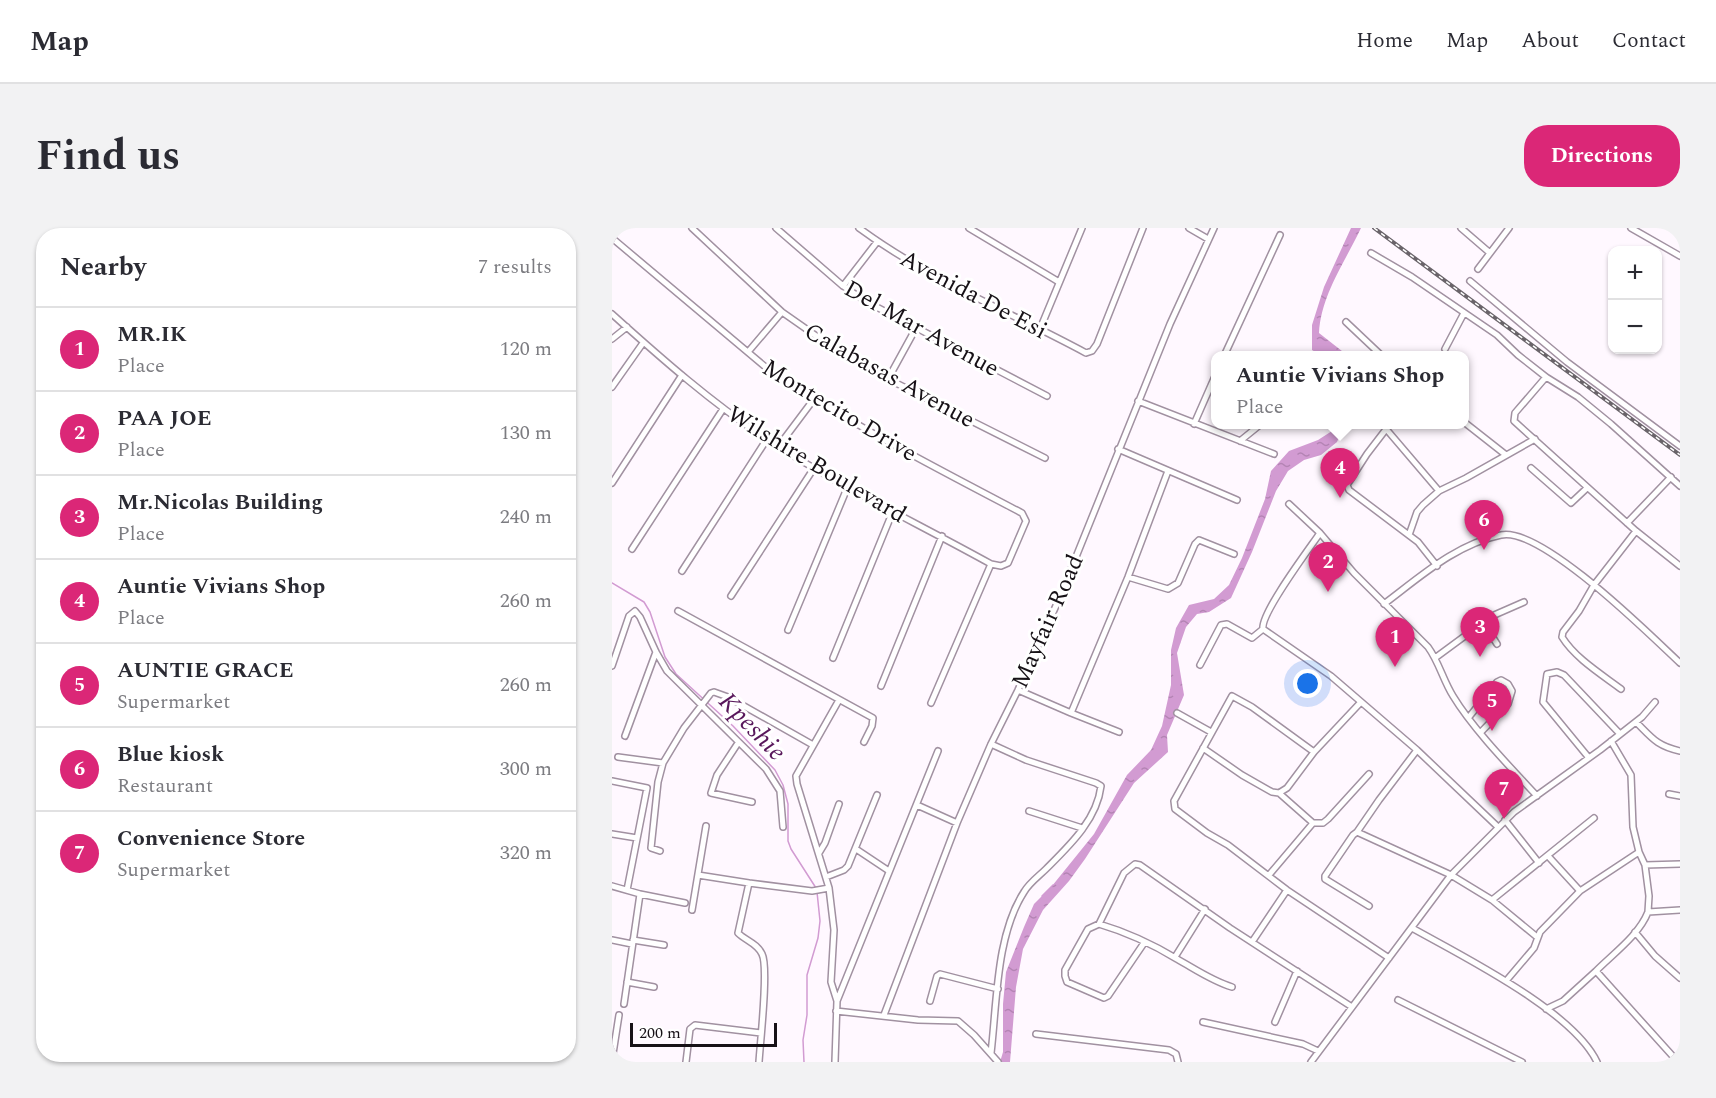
<!DOCTYPE html>
<meta charset="utf-8">
<style>
body{margin:0;font-family:Spectral,serif;background:#f2f2f3;color:#2b2b33}
.controls{position:absolute;right:18px;top:18px;display:grid;overflow:hidden;border-radius:12px;box-shadow:0 2px 4px #0004}
.controls button{width:54px;height:54px;display:grid;place-items:center;padding:0;border:0;border-bottom:2px solid #e1e1e2;background:#fff;color:#2b2b33;font:30px sans-serif}
.scale{position:absolute;left:18px;bottom:15px;width:147px;box-sizing:border-box;padding-left:6px;border:3px solid #171217;border-top:0;font-size:16px;line-height:21px;white-space:nowrap;color:#171217;-webkit-text-stroke:4px #fff;paint-order:stroke}
.you{position:absolute;left:696px;top:456px;width:21px;height:21px;margin:-15px;border:4px solid #fff;border-radius:50%;background:#1a73e8;box-shadow:0 0 0 9px #1a73e833}
.badge{display:grid;place-items:center;width:39px;height:39px;border-radius:50%;background:#db2777;color:#fff;font-size:20px;font-weight:700}
.pin{position:absolute;translate:-50% -50px;filter:drop-shadow(0 2px 3px #0008)}
.pin::after{content:'';position:absolute;top:32px;width:21px;height:18px;background:inherit;clip-path:polygon(0 0,100% 0,50% 100%)}
.popup{position:absolute;left:599px;top:123px;width:258px;height:78px;box-sizing:border-box;display:grid;place-content:center;border-radius:12px;background:#fff;filter:drop-shadow(0 2px 4px #0005);font-size:20px;white-space:nowrap;color:#7c7c81}
.popup b{font-size:22px;color:#2b2b33}
.popup::after{content:'';position:absolute;left:50%;top:100%;margin-left:-12px;border:12px solid transparent;border-top-color:#fff}
.list{margin:0;padding:0;list-style:none}
h2{display:flex;justify-content:space-between;align-items:center;height:78px;margin:0;padding:0 24px;font-size:26px}
h2 small{font-size:20px;font-weight:400;color:#7c7c81}
.list li{display:grid;grid-template-columns:39px 1fr auto;gap:18px;align-items:center;box-sizing:border-box;height:84px;padding:0 24px;border-top:2px solid #e1e1e2}
.list b{display:block;font-size:22px;white-space:nowrap}
.list p{margin:0;font-size:20px;white-space:nowrap;color:#7c7c81}
.list em{font-size:20px;font-style:normal;color:#7c7c81}
.map{position:relative;flex:none;width:1068px;height:834px;overflow:hidden;border-radius:24px}
header{display:flex;align-items:center;gap:36px;box-sizing:border-box;height:84px;padding:0 30px;background:#fff;border-bottom:2px solid #e1e1e2}
header strong{font-size:28px}
nav{display:flex;gap:33px;margin-inline-start:auto;font-size:21px}
.intro{display:flex;align-items:center;justify-content:space-between;box-sizing:border-box;height:144px;padding:0 36px}
h1{margin:0;font-size:42px}
.button{padding:15px 27px;border-radius:24px;background:#db2777;color:#fff;font-size:21px;font-weight:700}
main{display:flex;gap:36px;padding:0 36px}
aside{flex:1;background:#fff;border-radius:24px;box-shadow:0 2px 4px #0004}
.map>svg:first-child{display:block}
.water{fill:url(#water-ripples)}
.lines{fill:none;stroke-linecap:round;stroke-linejoin:round}
.stream{stroke:#d29bd2;stroke-width:1.5}
.minor-casing{stroke:#a191a1;stroke-width:8}
.minor{stroke:#fff;stroke-width:5}
.rail-casing{stroke:#6a646a;stroke-width:4}
.rail{stroke:#fff;stroke-width:1.5;stroke-dasharray:4.5;stroke-linecap:butt}
.labels{text-anchor:middle;stroke-width:6;stroke-linejoin:round;paint-order:stroke}
.street-label{font-size:24px;fill:#171217;stroke:#fff}
.water-label{font-size:26px;font-style:italic;fill:#58175b;stroke:#fff}
</style>
<header>
<strong>Map</strong>
<nav><a>Home</a><a>Map</a><a>About</a><a>Contact</a></nav>
</header>
<div class="intro"><h1>Find us</h1><a class="button">Directions</a></div>
<main>
<aside>
<h2>Nearby<small>7 results</small></h2>
<ul class="list">
<li><span class="badge">1</span><div><b>MR.IK</b><p>Place</p></div><em>120 m</em></li>
<li><span class="badge">2</span><div><b>PAA JOE</b><p>Place</p></div><em>130 m</em></li>
<li><span class="badge">3</span><div><b>Mr.Nicolas Building</b><p>Place</p></div><em>240 m</em></li>
<li><span class="badge">4</span><div><b>Auntie Vivians Shop</b><p>Place</p></div><em>260 m</em></li>
<li><span class="badge">5</span><div><b>AUNTIE GRACE</b><p>Supermarket</p></div><em>260 m</em></li>
<li><span class="badge">6</span><div><b>Blue kiosk</b><p>Restaurant</p></div><em>300 m</em></li>
<li><span class="badge">7</span><div><b>Convenience Store</b><p>Supermarket</p></div><em>320 m</em></li>
</ul>
</aside>
<div class="map">
<svg width="1068" height="834" viewBox="0 0 1068 834">
<defs>
<pattern id="water-ripples" width="26" height="14" patternUnits="userSpaceOnUse" patternTransform="scale(1.5)"><rect width="26" height="14" fill="#d29bd2"/><path d="M2 4q2-2 4 0t4 0M15 11q2-2 4 0t4 0" fill="none" stroke="#b484b4"/></pattern>
</defs>
<rect width="100%" height="100%" fill="#fff8ff"/>
<path class="water" d="M739 0H749C733 34 709 67 707 105L735 127H708L700 122V97L712 59Z
M722 197H732L725 214 709 227 692 232 676 243 664 263 640 324 619 370 597 384 585 386 574 399 565 425 572 467 555 507 556 524 522 555 473 631 457 653 431 682 411 721 404 759 398 834H388L391 824V776L394 744 412 699 422 676 440 658 482 606 515 547 539 522 550 498 559 457V422L564 400 577 377 602 371 617 357 630 330 653 271 659 243 677 223 706 212 720 203Z"/>
<g class="lines">
<path class="stream" d="M0 355 32 374 38 384 53 429 64 446 121 498 163 542 171 557 176 576V613L179 621 204 660
M430 668 441 657
M192 834 191 812 195 787V747L206 710 208 693 205 664"/>
<defs>
<path id="minor" d="M80 0 170 84 220 119 276 151 433 230
M164 0 231 58 255 74 435 168
M247 0C316 51 398 84 474 125L480 123 485 116 531 0
M357 0 447 54
M577 0 596 11
M849 0 878 25
M1019 0 1068 28
M0 10 157 142C237 195 324 240 410 285L414 293 396 335 389 338 379 336C305 295 227 258 156 212 100 175 50 131 0 86
M759 25 800 49 885 107 906 127 934 149 966 169 999 196 1068 258
M866 41 897 0
M858 53 955 134 1068 218
M231 58 265 14
M734 94 770 128
M428 101 470 0
M0 111 15 99
M833 121 852 85
M136 124 170 84
M612 128 668 7
M934 149 903 185 902 193 1024 303 1068 338
M276 151 304 100
M0 159 31 115
M526 173 662 226
M852 194 894 227
M582 196 604 146
M778 196 755 226 735 257 737 262 806 314 825 338
M775 202 827 263
M628 213 649 196
M166 219 202 171
M506 221 625 272
M919 240 959 275 975 260
M0 255 70 147
M677 276 708 305
M1015 295 1059 249
M797 307 805 284 811 277 827 263 854 250 923 211
M20 321 111 181
M70 343 155 211
M516 349 556 361 566 355 583 316 587 312 622 326
M119 368 202 240
M772 376C808 349 844 316 889 307 929 298 1038 407 1068 435
M66 383 261 490 260 498 252 514
M871 394 885 416
M651 401 719 448 805 522 886 599
M176 402 236 258
M221 430 281 283
M823 430 880 388 912 374
M588 437 609 397 615 396 640 410 651 401C648 386 697 321 708 305L742 345 816 419C827 434 831 452 841 468 861 501 898 539 925 568
M0 438 17 388 23 383 28 389 44 424 55 443 154 541 168 563 171 599
M269 458 330 308
M1009 461C989 446 963 430 950 409L951 404 967 383 982 357 1024 303
M406 462 459 485 507 504
M319 475 379 336
M459 485 516 349 556 243
M565 485 599 504
M857 489 885 454 889 452 896 456 900 463 896 476 869 504
M1024 494C1040 510 1045 518 1068 523
M13 508 44 424
M999 513 1019 547 1021 599 1027 624 1033 637 1037 668 1036 684
M126 515 105 547 99 565 140 574
M591 520 630 547 660 564 667 565 701 595H711L716 591 757 546
M702 524 640 479 620 468 562 573 563 581 595 605 616 617 675 662 777 730
M6 529 51 535
M977 530 931 474 935 446 945 444 952 447 1008 506
M0 553 35 560 15 662
M667 565 675 560 702 524 749 474
M1057 566 1068 568
M305 577 345 595
M417 583 470 600
M893 592 927 635
M745 604 767 572 805 522
M0 606 25 610
M244 621 277 643
M48 623 39 620 46 554 51 535 72 500 99 465 102 464 116 469 201 517
M207 625 213 615 227 576
M936 628 968 663
M1033 637 1068 636
M86 647 137 655 126 705C134 713 145 715 150 726 157 739 148 816 147 834
M657 647 701 595
M214 649 232 642 236 638 265 567
M137 655 200 663 217 660
M0 658 28 666 73 675
M880 672 982 590
M757 678 713 651V648L741 607 745 604 839 647 880 672 925 709
M80 682 94 598
M487 696 512 645 523 636 528 637 618 700 740 779
M800 700C850 728 961 783 985 834
M1023 704 1043 728 1068 750
M0 712 20 716
M21 712 52 717
M640 714 675 662
M532 715 496 768 492 770 455 754 453 748V742L476 701 487 696C514 704 542 717 565 731 583 741 600 753 620 759
M563 729 593 681
M894 753 922 720 928 704 968 663 1027 624
M15 754 42 759
M786 772 910 834
M225 773 219 754 222 702 217 660 185 556 184 548 227 472
M318 773 325 748 328 746 386 761
M12 776 28 666
M934 781 951 773 984 743
M224 783 306 792 346 793 362 807 386 834
M272 787 345 595 379 516 406 462 447 371 558 96 602 0
M591 794 691 816 706 823
M663 794 685 743
M424 806 557 822 564 826 566 834
M379 825C385 775 384 707 412 664 417 655 427 648 434 641 457 618 485 592 489 558L484 555 414 532 379 516
M0 832 7 787
M74 834 78 801 83 797 149 805
M223 834 225 773 326 523
M699 834 839 647 902 584 988 522 1030 489 1043 474
M1066 834 984 743C1002 725 1027 707 1036 684L1068 682"/>
</defs>
<use href="#minor" class="minor-casing"/>
<use href="#minor" class="minor"/>
<defs>
<path id="rail" d="M762 0 1068 227"/>
</defs>
<use href="#rail" class="rail-casing"/>
<use href="#rail" class="rail"/>
</g>
<g class="labels">
<g class="street-label">
<text transform="translate(362 66) rotate(28)" y="8">Avenida De Esi</text>
<text transform="translate(310 100) rotate(29)" y="8">Del Mar Avenue</text>
<text transform="translate(278 147) rotate(29)" y="8">Calabasas Avenue</text>
<text transform="translate(228 182) rotate(31)" y="8">Montecito Drive</text>
<text transform="translate(205 236) rotate(31)" y="8">Wilshire Boulevard</text>
<text transform="translate(435 393) rotate(-66)" y="8">Mayfair Road</text>
</g>
<g class="water-label">
<text transform="translate(141 498) rotate(46)" y="9">Kpeshie</text>
</g>
</g>
</svg>
<div class="controls">
<button>+</button>
<button>−</button>
</div>
<div class="scale">200 m</div>
<div class="you"></div>
<div class="pin badge" style="left:783px;top:439px">1</div>
<div class="pin badge" style="left:716px;top:364px">2</div>
<div class="pin badge" style="left:868px;top:429px">3</div>
<div class="pin badge" style="left:728px;top:270px">4</div>
<div class="popup"><b>Auntie Vivians Shop</b>Place</div>
<div class="pin badge" style="left:880px;top:503px">5</div>
<div class="pin badge" style="left:872px;top:322px">6</div>
<div class="pin badge" style="left:892px;top:591px">7</div>
</div>
</main>
